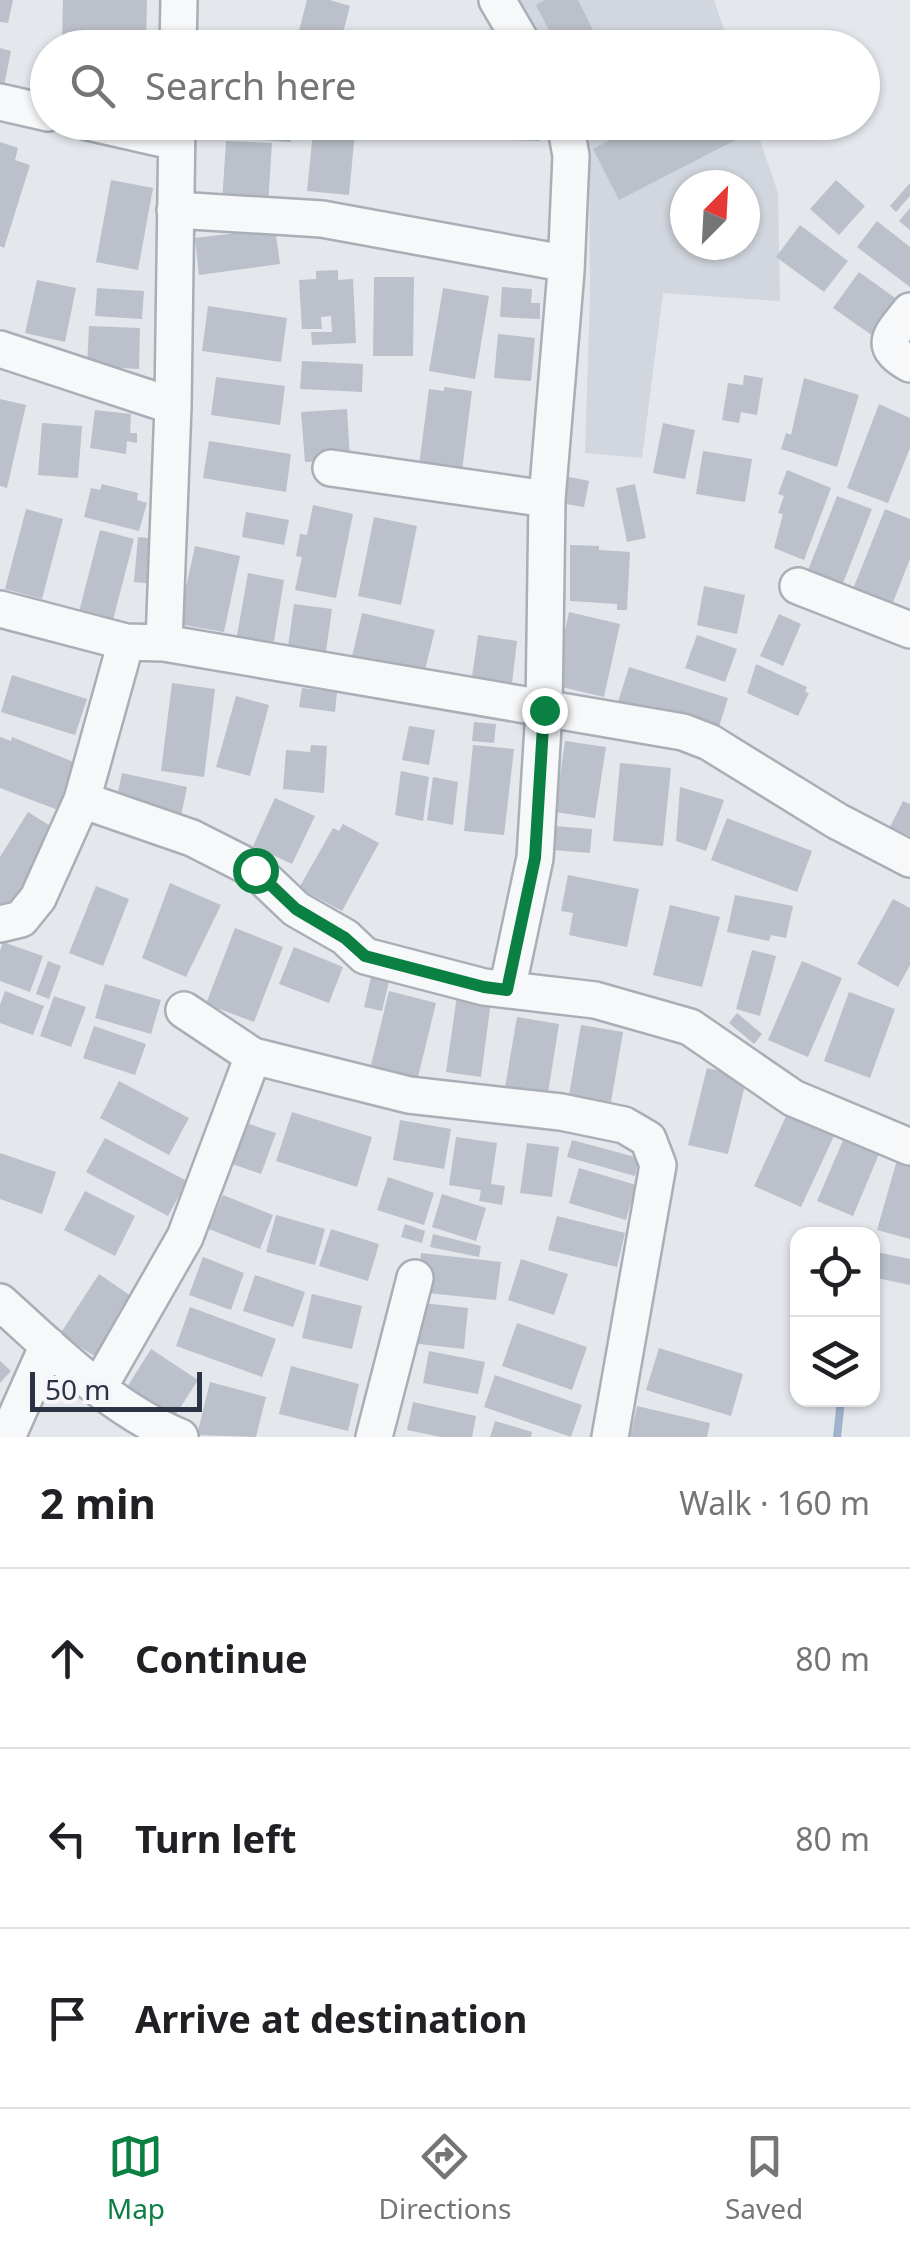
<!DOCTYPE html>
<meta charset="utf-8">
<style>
body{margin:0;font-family:"Noto Sans",sans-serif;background:#f6f6f6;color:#202124}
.controls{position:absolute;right:30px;bottom:30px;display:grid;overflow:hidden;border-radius:20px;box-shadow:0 2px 8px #0004}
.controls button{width:90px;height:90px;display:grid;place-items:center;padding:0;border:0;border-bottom:2px solid #e0e0e0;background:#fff;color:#202124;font:50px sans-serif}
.compass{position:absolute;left:670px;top:170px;width:90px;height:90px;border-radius:50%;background:#fff;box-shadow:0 2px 8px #0004;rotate:24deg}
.scale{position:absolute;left:30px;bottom:25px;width:172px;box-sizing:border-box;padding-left:10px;border:5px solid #2b3445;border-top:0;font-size:28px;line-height:35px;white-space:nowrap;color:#2b3445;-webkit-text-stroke:8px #f4f6f9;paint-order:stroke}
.stop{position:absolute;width:30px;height:30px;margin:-22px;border:8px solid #0b8043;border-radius:50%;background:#fff}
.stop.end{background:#0b8043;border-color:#fff;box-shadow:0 2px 10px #0008}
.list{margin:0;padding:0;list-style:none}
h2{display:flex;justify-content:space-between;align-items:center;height:130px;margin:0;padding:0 40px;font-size:42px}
h2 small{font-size:32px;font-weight:400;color:#757577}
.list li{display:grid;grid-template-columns:65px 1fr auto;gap:30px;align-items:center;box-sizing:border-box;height:180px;padding:0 40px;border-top:2px solid #e0e0e0}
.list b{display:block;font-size:38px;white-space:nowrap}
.list em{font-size:32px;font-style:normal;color:#757577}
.icon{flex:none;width:55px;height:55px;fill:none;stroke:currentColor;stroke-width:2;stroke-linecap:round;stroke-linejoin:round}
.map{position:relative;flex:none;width:910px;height:1437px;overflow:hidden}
.search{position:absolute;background:#fff;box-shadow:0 2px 8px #0004;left:30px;right:30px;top:30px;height:110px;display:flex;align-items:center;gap:25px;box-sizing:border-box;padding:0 35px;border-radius:55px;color:#757577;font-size:38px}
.sheet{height:670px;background:#fff}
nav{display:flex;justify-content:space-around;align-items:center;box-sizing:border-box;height:140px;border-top:2px solid #e0e0e0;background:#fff;font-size:28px;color:#757577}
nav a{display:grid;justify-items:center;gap:5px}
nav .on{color:#0b8043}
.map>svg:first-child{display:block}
.built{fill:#d2d6de;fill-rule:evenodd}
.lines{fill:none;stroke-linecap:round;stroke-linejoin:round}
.stream{stroke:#9fb4cc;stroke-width:8}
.building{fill:#bbc0ca}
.minor-casing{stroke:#a9aeb7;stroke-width:40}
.minor{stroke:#f7f8fa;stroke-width:35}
.route{stroke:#0b8043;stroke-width:12}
</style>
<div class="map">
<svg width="910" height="1437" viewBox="0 0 910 1437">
<rect width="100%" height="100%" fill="#e4e7ec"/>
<path class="built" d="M518 0H714L730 47H547Z
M589 123H754L778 193 780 301 663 293 642 458 585 453 590 296ZM685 185H745V245H685Z"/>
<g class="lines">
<path class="stream" d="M837 1437 841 1400"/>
</g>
<path class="building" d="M0 0H13L8 23 0 22Z
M63 0H147L146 43 62 42Z
M307 0H330L350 6 339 48 297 38Z
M545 0H578L602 48H558L536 5Z
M386 30 427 34 426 48H385Z
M441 41 470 43 469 48H440Z
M0 48 11 51 2 96H0Z
M247 122 292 125 291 142 246 139Z
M314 122H356L349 195 307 191Z
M457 122H489L488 128 457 125Z
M505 122H540V141L505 140Z
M644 122H741L747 134 619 200 593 149Z
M226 141 272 143 268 206 222 203Z
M0 142 18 148 15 160 30 165 4 248 0 246Z
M111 180 153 188 138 270 96 262Z
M836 180 865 206 839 235 810 209Z
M910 183V196L896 212 890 206Z
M910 208V230L899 221Z
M877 221 910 247V287L857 247Z
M800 225 848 261 824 292 776 257Z
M275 228 280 264 199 275 195 238Z
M338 270V280L353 279 356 343 312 345 311 332H332L331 316 321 317 322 329H302L299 280 316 279V271Z
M859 272 898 300 873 336 833 308Z
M374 277H414L413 356H373Z
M37 280 76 288 65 342 25 333Z
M502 287 532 289 531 303H540V319L500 317Z
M97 288 144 291 142 319 95 316Z
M443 288 489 296 475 379 429 371Z
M208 306 287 318 281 362 202 351Z
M89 326 140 328 139 369 87 366Z
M498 334 535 338 531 381 494 378Z
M302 361 363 364 362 392 300 389Z
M744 375 763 378 757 415 741 412 739 423 722 420 728 383 743 385Z
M216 377 285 386 280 425 211 415Z
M804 378 859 395 837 467 781 449 786 433 791 435Z
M444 387 472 391 461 479 418 473 429 389 444 391Z
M0 399 26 405 7 488 0 486Z
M879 404 910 418V448L888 503 847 488Z
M347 409 350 460 305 462 301 412Z
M95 410 131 414 130 433H137V443L127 441 126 454 90 448Z
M42 423 82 426 78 478 38 475Z
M663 423 695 430 685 479 653 473Z
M209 441 291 454 286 492 203 478Z
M703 451 752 459 745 502 696 494Z
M787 470 831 488 804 560 774 548 783 514 778 513 784 496 778 494Z
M565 476 589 481 584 507 560 503Z
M102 484 138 493 137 500 147 503 139 531 84 517 91 488 100 490Z
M635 484 646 538 627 542 616 488Z
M837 496 872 509 840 591 805 578Z
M313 505 353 514 336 598 295 590 302 557 296 556 300 534 307 535Z
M26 509 63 519 42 599 5 589Z
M885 509 910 519V559L890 610 851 594Z
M246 512 289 520 284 545 242 537Z
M374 517 417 526 401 605 358 596Z
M100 530 134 539 113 620 79 612Z
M138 537 158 539 154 584 134 582Z
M570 545 599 546V550L630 552 627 610H617V604L570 601Z
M195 546 240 556 224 632 178 624Z
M248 573 284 580 273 647 236 641Z
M704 586 745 595 737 634 697 625Z
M294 604 332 609 325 658 287 653Z
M569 612 620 624 604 697 553 685Z
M362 613 435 630 423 678 351 661Z
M779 614 801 624 783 666 760 656Z
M478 635 517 641 512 683 472 677Z
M697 635 737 649 725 682 685 668Z
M756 664 807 687 805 692 809 693 798 716 747 693Z
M629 667 728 698 717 733 618 702Z
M12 675 87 699 75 735 1 712Z
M172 683 215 689 204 777 161 771Z
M302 688 337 692 335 712 299 707Z
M236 696 269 705 250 776 216 767Z
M474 722 496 724 494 743 472 741Z
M409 726 435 730 429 765 402 760Z
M0 737 11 741 12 737 76 763 58 810 0 788Z
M565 741 606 747 595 818 555 812Z
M311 745 327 746 324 793 283 789 286 750 310 752Z
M473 745 514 749 504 835 464 831Z
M620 763 671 768 663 846 613 841Z
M401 771 429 777 423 821 395 815Z
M122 773 187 787 181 816 116 801Z
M433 777 458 782 453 825 427 820Z
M680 787 724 800 706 851 676 841Z
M275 798 315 816 292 864 253 846Z
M903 801 910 804V836L890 827Z
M28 812 65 835 15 915 0 906V857Z
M727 818 812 851 797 892 711 860Z
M343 824 379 843 342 911 299 888 333 828 339 831Z
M554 826 592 829 590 853 553 850Z
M568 875 639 889 627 947 569 935 573 913 561 911Z
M170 883 221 905 186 977 142 958Z
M96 886 129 899 103 966 69 953Z
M735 895 793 906 786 938 771 935 769 941 727 932Z
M893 899 910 908V965L898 987 857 964Z
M670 905 720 917 702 987 653 975Z
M235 928 283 947 254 1022 206 1004Z
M3 942 43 956 30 992 0 981V951Z
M294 947 343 967 329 1003 279 984Z
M752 950 776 956 760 1016 736 1009Z
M48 961 61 966 49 999 36 994Z
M802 961 842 978 808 1057 768 1040Z
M372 973 390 977 382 1011 364 1007Z
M105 984 161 1000 151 1034 95 1018Z
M5 991 44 1006 33 1035 0 1023V1005Z
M389 991 436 1003 416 1085 369 1073Z
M849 992 895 1009 870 1078 824 1061Z
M54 996 86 1007 71 1047 40 1036Z
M457 996 491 1001 481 1077 446 1072Z
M737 1013 762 1034 754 1044 729 1023Z
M517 1017 559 1024 545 1112 502 1105Z
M581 1025 623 1032 610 1108 568 1101Z
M94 1026 146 1044 135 1075 83 1058Z
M707 1068 747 1077 728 1154 688 1145Z
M119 1081 189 1118 169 1155 100 1118Z
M292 1112 372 1137 357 1187 276 1161Z
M787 1114 834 1136 801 1207 754 1186Z
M400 1120 451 1129 444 1169 393 1160Z
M249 1124 276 1133 261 1174 232 1164Z
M847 1131 882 1147 853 1216 817 1201Z
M456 1137 497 1143 491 1184 505 1186 502 1205 479 1201 481 1190 449 1185Z
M105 1138 187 1181 168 1216 86 1172Z
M572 1140 639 1158 635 1176 567 1157Z
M527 1143 559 1147 552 1197 520 1193Z
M0 1153 56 1172 42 1214 0 1199Z
M897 1160 910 1164V1239L877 1230Z
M579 1168 636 1185 626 1220 569 1203Z
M388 1177 434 1193 424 1225 377 1210Z
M85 1191 135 1216 115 1256 64 1230Z
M442 1194 486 1208 476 1241 432 1227Z
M223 1195 273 1215 260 1249 209 1229Z
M276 1215 325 1229 315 1265 266 1252Z
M557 1216 625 1233 617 1267 548 1250Z
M405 1224 425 1231 422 1243 401 1237Z
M331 1229 379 1244 368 1281 319 1266Z
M433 1234 481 1246 479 1257 430 1247Z
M872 1251 910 1259V1285L872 1277Z
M421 1253 501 1262 496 1300 417 1292Z
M203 1257 244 1273 231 1310 189 1295Z
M521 1259 568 1274 554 1315 508 1300Z
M99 1274 134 1298 96 1357 60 1334Z
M255 1275 305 1292 293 1327 243 1311Z
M312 1294 362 1306 352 1349 302 1338Z
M414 1302 468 1308 464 1349 410 1343Z
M190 1307 276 1339 262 1377 176 1346Z
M517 1323 587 1347 572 1390 502 1366Z
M659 1348 743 1374 731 1416 646 1390Z
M151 1349 198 1380 171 1422 124 1392Z
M429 1351 485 1362 478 1394 423 1383Z
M0 1361 11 1371 0 1383Z
M291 1366 359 1384 348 1431 279 1414Z
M495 1375 582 1405 571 1437 484 1407Z
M210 1382 266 1397 256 1437 197 1435Z
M413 1402 476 1416 472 1437H441L407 1430Z
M637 1406 710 1423 707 1437H630Z
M495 1421 532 1432 531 1437H490Z"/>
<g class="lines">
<defs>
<path id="minor" d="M497 0 525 48
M178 48 179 0
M0 102 48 113
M88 122 176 142
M565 122 571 156 566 271
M175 210 322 219 552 261 561 264 566 271 547 499 544 710 535 858 507 990
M910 311C892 335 876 345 910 364
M0 349 173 406
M331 468 547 499
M798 586 910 630
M0 609 126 642 164 643 683 732 709 742 837 821 910 859
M164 643 173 406 177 122
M82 800 192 838 255 870 296 909 345 937 365 956 484 987 595 1000 690 1027 793 1098 910 1147
M0 924 21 919 38 898 82 800 126 642
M184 1010 253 1056 409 1095 561 1112 624 1125 648 1139 658 1165 610 1437
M0 1302C55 1351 111 1409 180 1437
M99 1387 185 1237 253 1056
M7 1437 48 1345
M374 1437 415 1278"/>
</defs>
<use href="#minor" class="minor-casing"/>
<use href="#minor" class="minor"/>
</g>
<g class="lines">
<path class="route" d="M255 870 296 909 345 938 365 956 484 987 507 990 535 858 544 710"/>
</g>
</svg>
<div class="controls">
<button><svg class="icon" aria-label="locate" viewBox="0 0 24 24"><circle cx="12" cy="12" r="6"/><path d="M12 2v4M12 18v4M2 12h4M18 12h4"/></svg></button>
<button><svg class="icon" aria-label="layers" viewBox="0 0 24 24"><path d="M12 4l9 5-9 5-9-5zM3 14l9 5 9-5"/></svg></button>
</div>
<svg class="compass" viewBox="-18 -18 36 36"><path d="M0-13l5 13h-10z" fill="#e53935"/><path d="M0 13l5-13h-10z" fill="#757577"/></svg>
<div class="scale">50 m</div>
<div class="stop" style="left:255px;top:870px"></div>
<div class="stop end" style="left:544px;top:710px"></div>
<div class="search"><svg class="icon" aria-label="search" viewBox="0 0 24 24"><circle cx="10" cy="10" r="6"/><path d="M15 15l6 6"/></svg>Search here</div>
</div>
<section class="sheet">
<h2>2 min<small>Walk · 160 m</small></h2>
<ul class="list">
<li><svg class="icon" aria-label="ahead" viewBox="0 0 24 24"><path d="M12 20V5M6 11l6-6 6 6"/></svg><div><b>Continue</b></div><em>80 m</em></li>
<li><svg class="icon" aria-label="left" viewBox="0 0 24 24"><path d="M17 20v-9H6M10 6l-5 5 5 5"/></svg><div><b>Turn left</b></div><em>80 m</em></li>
<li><svg class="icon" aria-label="arrive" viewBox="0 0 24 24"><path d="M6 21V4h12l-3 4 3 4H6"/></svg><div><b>Arrive at destination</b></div></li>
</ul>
</section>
<nav>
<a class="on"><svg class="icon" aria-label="map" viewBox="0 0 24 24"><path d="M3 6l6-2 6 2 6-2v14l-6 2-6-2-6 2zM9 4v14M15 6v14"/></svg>Map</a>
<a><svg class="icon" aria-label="directions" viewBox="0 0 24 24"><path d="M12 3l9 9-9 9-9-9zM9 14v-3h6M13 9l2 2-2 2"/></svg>Directions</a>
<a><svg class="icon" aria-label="saved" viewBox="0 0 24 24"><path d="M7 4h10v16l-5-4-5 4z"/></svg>Saved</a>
</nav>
